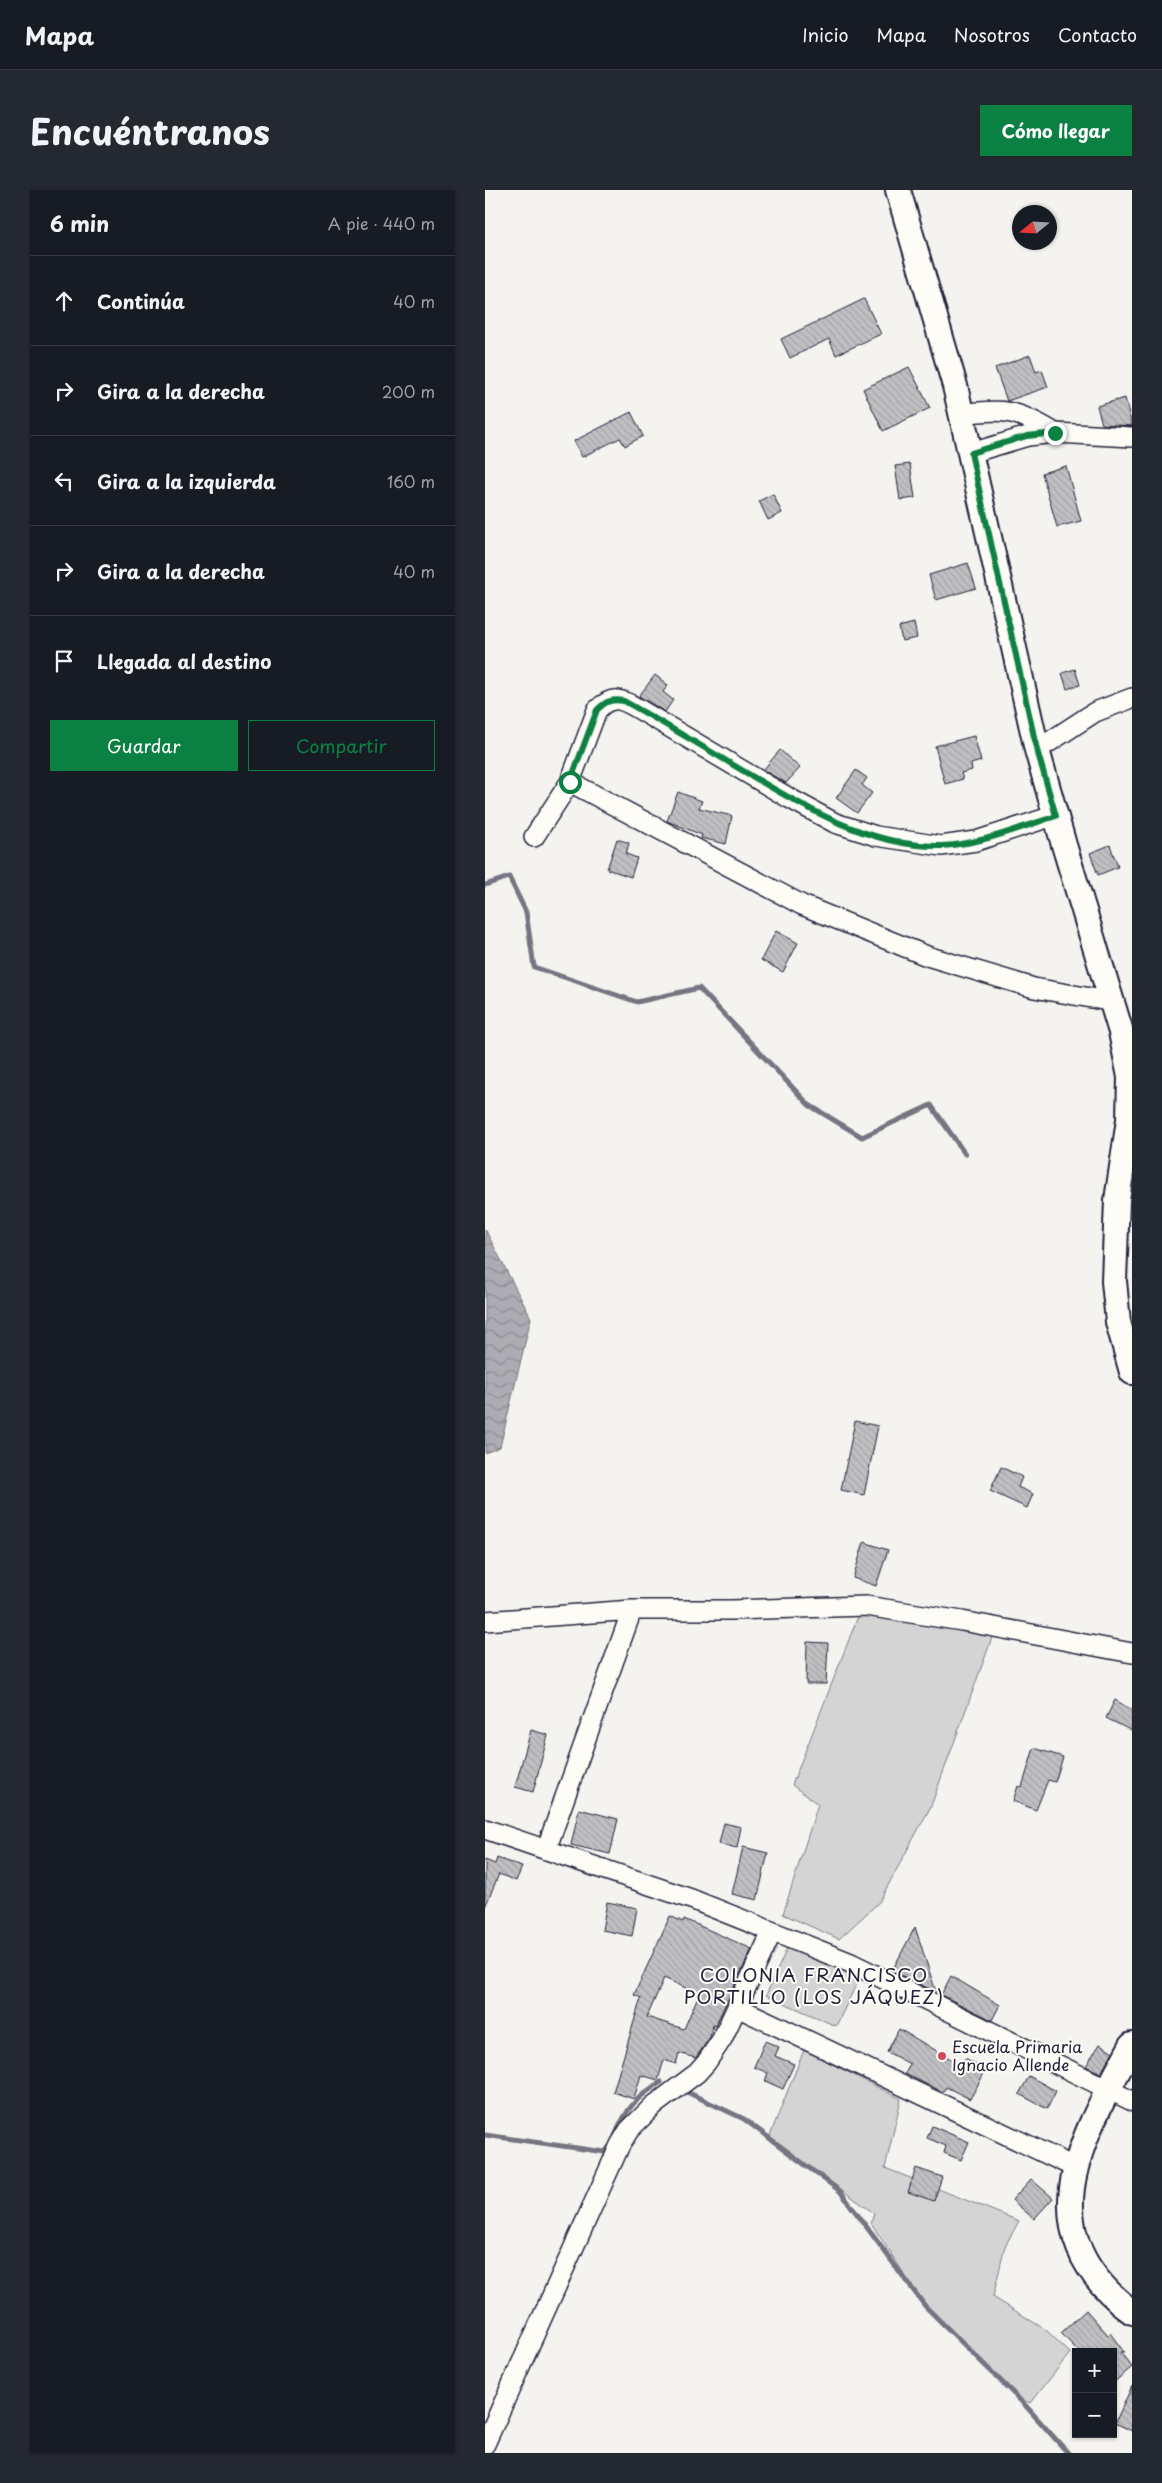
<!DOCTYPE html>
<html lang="es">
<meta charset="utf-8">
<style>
body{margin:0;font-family:"Playpen Sans",sans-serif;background:#242831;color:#f1f3f6}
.controls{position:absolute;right:15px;bottom:15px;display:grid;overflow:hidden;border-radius:0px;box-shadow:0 1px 4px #0004}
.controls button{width:45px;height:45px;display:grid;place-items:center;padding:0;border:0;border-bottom:1px solid #363941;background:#171b24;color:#f1f3f6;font:25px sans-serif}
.compass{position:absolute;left:527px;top:15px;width:45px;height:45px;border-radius:50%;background:#171b24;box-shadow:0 1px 4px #0004;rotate:252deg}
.stop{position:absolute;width:15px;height:15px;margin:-11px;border:4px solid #0b8043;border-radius:50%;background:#fff}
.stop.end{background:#0b8043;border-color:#fff;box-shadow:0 1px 5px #0008}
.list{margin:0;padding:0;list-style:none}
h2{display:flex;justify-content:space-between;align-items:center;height:65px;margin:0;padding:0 20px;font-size:21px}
h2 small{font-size:16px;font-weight:400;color:#9ea1a6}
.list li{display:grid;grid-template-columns:32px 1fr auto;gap:15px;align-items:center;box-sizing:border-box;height:90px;padding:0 20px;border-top:1px solid #363941}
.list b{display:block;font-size:19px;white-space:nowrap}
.list em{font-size:16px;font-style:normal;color:#9ea1a6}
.actions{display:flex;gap:10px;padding:15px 20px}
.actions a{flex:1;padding:11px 0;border:1px solid #0b8043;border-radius:0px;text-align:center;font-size:18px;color:#0b8043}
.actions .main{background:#0b8043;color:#fff}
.icon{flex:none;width:28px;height:28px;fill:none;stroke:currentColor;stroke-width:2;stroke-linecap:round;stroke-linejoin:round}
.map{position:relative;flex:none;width:647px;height:2263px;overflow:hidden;border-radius:0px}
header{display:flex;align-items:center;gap:30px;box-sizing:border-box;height:70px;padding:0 25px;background:#171b24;border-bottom:1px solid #363941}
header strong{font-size:24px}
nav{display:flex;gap:28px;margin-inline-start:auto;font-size:18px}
.intro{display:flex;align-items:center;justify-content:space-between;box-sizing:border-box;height:120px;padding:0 30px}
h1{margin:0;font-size:35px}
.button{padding:12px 22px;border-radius:0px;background:#0b8043;color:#fff;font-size:18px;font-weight:700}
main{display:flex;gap:30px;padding:0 30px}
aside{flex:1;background:#171b24;border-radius:0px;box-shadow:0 1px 4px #0004}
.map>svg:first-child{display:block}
.green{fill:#d5d4d5;stroke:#7c7b88}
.water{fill:url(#water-waves);stroke:#757582}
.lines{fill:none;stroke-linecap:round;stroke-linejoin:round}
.stream{stroke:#757582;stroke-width:5}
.building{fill:url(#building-back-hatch);stroke:#22223b;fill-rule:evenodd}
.minor-casing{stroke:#22223b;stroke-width:22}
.tertiary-casing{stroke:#22223b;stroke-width:28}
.minor{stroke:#fdfcf7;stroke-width:19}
.tertiary{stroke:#fdfcf7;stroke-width:24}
.route{stroke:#0b8043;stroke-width:6}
.poi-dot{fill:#d1495b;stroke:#fdfcf7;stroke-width:2}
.labels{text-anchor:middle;stroke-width:4;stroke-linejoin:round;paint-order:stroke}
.poi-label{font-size:16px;fill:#22223b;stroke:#fdfcf7;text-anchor:start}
.quarter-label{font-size:19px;letter-spacing:1px;fill:#22223b;stroke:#fdfcf7}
</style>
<header>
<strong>Mapa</strong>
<nav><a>Inicio</a><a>Mapa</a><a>Nosotros</a><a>Contacto</a></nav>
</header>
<div class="intro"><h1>Encuéntranos</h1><a class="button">Cómo llegar</a></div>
<main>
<aside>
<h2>6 min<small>A pie · 440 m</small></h2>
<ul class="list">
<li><svg class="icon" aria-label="ahead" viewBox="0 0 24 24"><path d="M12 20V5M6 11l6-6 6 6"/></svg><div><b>Continúa</b></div><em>40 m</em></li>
<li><svg class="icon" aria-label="right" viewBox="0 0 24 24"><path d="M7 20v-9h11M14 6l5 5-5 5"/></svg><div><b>Gira a la derecha</b></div><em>200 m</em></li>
<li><svg class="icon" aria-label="left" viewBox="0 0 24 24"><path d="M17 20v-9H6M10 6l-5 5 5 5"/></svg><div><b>Gira a la izquierda</b></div><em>160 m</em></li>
<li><svg class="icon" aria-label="right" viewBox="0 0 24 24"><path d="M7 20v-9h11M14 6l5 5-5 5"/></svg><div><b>Gira a la derecha</b></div><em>40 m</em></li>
<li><svg class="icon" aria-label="arrive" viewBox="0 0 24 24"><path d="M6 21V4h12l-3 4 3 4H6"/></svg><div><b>Llegada al destino</b></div></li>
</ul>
<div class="actions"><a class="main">Guardar</a><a>Compartir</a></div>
</aside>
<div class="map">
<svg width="647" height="2263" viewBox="0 0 647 2263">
<defs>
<pattern id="water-waves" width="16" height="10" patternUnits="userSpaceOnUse" patternTransform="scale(1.25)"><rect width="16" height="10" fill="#acacb2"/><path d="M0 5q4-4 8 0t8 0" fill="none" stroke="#8c8c92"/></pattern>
<pattern id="building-back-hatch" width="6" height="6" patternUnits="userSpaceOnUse" patternTransform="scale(1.25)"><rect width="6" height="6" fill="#c0bfc2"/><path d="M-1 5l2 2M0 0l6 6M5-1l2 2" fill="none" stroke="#a5a4a8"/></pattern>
</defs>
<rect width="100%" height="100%" fill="#f4f3ef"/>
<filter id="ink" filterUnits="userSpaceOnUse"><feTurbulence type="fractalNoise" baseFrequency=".02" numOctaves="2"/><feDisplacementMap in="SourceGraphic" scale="10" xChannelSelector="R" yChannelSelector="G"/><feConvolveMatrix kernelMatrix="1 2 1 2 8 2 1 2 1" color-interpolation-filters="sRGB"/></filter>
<g filter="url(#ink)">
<path class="green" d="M374 1424 508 1445 446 1616 394 1712 354 1749 298 1724 333 1614 307 1595Z
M304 1754 375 1787 351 1836 281 1805Z
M319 1860 416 1909 400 1978 534 2031 520 2056 508 2107 561 2140 585 2163 546 2213 536 2210 440 2116 386 2033 389 2023 284 1948Z"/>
<path class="water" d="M0 1039 46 1128 15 1257 0 1263Z"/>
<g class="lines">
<path class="stream" d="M0 695 24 687 41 722 49 777 152 812 214 798 324 915 377 947 446 915 480 964
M204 1903 259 1929 355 2001 440 2116 540 2215 583 2263
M0 1945 120 1962 127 1954
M130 1946C141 1919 151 1907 176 1892"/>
</g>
<path class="building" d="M379 109 396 144 351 165 344 149 305 168 296 149Z
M545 165 551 182 557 180 563 197 522 211 510 178Z
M424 177 445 218 398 241 378 199Z
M640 208 647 236 617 234 612 216Z
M146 222 158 246 140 256 135 248 97 267 89 251Z
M425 274 430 308 415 310 410 276Z
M581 276 596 331 572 337 557 283Z
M288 304 297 323 283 330 274 311Z
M483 373 491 398 451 410 444 385Z
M429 433 432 448 417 451 414 437Z
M590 479 595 495 582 499 577 483Z
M170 485 183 495 178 502 188 510 180 522 154 506Z
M489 546 496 571 486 574 487 580 476 583 478 589 460 594 450 556Z
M295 560 315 578 301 593 278 580Z
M371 580 382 588 377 595 387 603 372 623 351 608Z
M193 602 217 611 214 618 247 626 241 654 216 648 217 645 182 631Z
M132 649 144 653 141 664 152 668 146 687 122 679Z
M625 655 633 677 613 685 605 663Z
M291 741 313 753 298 782 276 770Z
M370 1231 393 1236 379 1305 356 1300Z
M516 1277 537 1287 533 1297 548 1304 542 1318 505 1301Z
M379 1352 403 1360 391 1396 368 1388Z
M322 1452 343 1453 341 1494H321Z
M630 1510 647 1520V1541L621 1528Z
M46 1540 63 1545 48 1602 30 1597Z
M549 1558 578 1567 570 1592 563 1590 551 1620 528 1611 533 1596 537 1597Z
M94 1619 133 1629 125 1664 86 1655Z
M239 1633 256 1637 252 1658 234 1654Z
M258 1657 283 1663 272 1710 247 1704Z
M12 1668 37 1677 31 1691 14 1684 0 1717V1670L10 1674Z
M122 1712 152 1718 147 1746 117 1740Z
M185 1726 198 1732 199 1729 267 1759 230 1836 228 1835 225 1847 212 1866 210 1868 194 1863 191 1874 179 1870 173 1890 156 1885 149 1909 128 1902 156 1808 149 1805ZM179 1788 214 1804 199 1839 162 1827Z
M430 1737 451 1802 407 1781Z
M466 1786 515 1815 507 1830 456 1805Z
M414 1839 476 1875 480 1868 501 1880 485 1909 461 1897 458 1902 420 1884 425 1874 402 1862Z
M280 1851 294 1857 290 1866 309 1874 298 1899 280 1891 283 1883 269 1877Z
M615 1854 628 1862 616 1883 601 1876Z
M544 1886 571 1901 562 1919 534 1904Z
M447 1936 484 1952 476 1970 459 1963 461 1956 442 1948Z
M431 1978 457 1987 449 2011 423 2002Z
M546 1989 568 2008 549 2029 527 2010Z
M601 2120 623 2145 625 2143 639 2162H635L647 2177 628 2193V2162H594L576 2143Z
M647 2196V2241L630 2233Z"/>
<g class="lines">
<defs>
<path id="minor" d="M476 224C519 218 532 220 570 243
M486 263 543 246 570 243 647 247
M552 560 610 522 647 508
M85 592 317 715 442 766 549 798 629 812
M49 647 85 592 112 520C129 503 138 510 157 521L304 608 350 633 391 646 456 656 491 651 571 625
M0 1431 147 1420H247L381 1416 477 1431 647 1463
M0 1639 206 1709 366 1773 647 1911
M61 1660 147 1420
M252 1817 589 1977
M0 2254 135 1955 144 1940 168 1916 212 1883 221 1873 237 1849 287 1742"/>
<path id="tertiary" d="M413 0 470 196 552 560 579 655 636 842 645 887 644 930 632 1010 629 1091 633 1132 647 1182
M647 1855C597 1948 539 2041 647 2122"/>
</defs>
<use href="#minor" class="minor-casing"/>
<use href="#tertiary" class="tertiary-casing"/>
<use href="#minor" class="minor"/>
<use href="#tertiary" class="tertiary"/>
</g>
</g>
<g class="lines" filter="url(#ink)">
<path class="route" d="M85 592 112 520C121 511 126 509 139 511 180 534 220 558 260 582 318 617 387 658 457 656 496 654 534 638 571 626L552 560 486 263 542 246 570 243"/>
</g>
<circle class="poi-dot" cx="457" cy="1866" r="5"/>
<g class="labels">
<g class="poi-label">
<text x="467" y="1863">Escuela Primaria<tspan x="467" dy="18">Ignacio Allende</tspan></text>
</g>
<g class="quarter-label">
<text x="329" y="1792">COLONIA FRANCISCO<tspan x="329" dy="22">PORTILLO (LOS JÁQUEZ)</tspan></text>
</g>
</g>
</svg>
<div class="controls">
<button>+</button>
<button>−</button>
</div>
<svg class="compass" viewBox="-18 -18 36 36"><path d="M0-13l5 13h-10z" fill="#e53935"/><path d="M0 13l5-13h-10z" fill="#9ea1a6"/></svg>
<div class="stop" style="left:85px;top:592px"></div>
<div class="stop end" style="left:570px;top:243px"></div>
</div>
</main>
